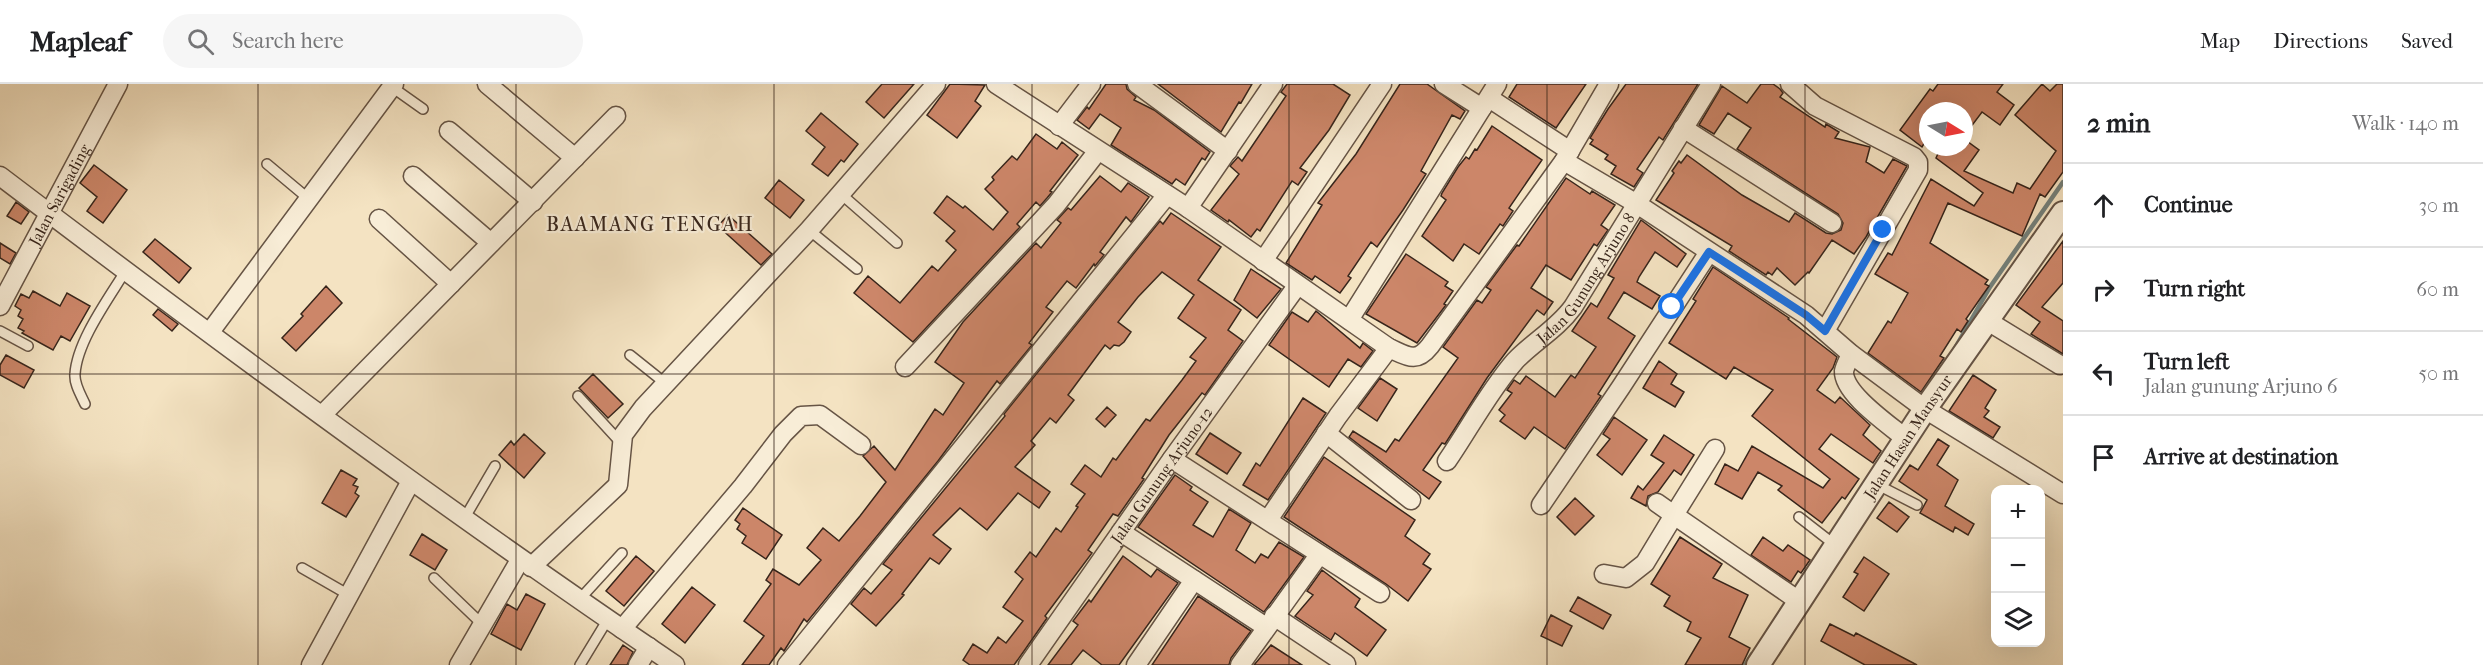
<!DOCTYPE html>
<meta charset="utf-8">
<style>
body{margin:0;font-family:"IM FELL French Canon",serif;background:#f6f6f6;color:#202124}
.controls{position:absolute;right:18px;bottom:18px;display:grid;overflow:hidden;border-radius:12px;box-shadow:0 6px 24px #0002}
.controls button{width:54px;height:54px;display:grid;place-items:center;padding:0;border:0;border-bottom:2px solid #e0e0e0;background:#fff;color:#202124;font:30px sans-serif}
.compass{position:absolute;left:1919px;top:18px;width:54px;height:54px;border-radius:50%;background:#fff;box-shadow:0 6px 24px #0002;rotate:100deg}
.stop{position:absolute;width:18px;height:18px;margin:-14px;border:4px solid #1a73e8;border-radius:50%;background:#fff}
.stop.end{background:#1a73e8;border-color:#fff;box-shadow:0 2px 6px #0008}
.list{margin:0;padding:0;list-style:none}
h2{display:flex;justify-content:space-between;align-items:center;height:78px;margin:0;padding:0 24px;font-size:26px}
h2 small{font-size:20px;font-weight:400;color:#757577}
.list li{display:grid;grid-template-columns:39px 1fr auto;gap:18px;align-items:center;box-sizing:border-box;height:84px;padding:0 24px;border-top:2px solid #e0e0e0}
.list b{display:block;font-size:22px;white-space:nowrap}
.list p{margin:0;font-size:20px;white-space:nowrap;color:#757577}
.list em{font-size:20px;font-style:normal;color:#757577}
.icon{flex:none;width:33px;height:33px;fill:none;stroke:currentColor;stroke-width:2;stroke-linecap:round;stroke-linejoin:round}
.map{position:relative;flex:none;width:2063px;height:581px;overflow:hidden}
header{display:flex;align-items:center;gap:36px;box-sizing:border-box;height:84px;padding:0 30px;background:#fff;border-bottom:2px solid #e0e0e0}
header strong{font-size:28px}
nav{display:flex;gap:33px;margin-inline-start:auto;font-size:21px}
.search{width:420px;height:54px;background:#f6f6f6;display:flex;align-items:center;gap:15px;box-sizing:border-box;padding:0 21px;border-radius:33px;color:#757577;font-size:22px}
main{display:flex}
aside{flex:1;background:#fff}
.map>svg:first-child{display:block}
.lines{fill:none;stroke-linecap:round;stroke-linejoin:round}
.stream{stroke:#74807a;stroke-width:4.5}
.building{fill:#cc8669;stroke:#37251b;stroke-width:1.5}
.service-casing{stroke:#665445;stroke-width:12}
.minor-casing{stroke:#665445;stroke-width:21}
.tertiary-casing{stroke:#665445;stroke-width:26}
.service{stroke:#f8edd7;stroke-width:9}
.minor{stroke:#f8edd7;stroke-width:18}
.tertiary{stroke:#f8edd7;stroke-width:22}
.route{stroke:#1a73e8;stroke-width:8}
.grid{fill:none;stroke:#37251b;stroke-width:1.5;stroke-opacity:0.55}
.labels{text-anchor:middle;stroke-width:4.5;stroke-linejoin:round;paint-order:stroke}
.street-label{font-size:16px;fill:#37251b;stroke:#f8edd7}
.quarter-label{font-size:20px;letter-spacing:1.5px;fill:#37251b;stroke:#f8edd7}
</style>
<header>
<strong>Mapleaf</strong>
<div class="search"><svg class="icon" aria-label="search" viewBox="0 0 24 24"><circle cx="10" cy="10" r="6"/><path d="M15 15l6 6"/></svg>Search here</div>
<nav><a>Map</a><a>Directions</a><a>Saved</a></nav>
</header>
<main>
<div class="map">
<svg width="2063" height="581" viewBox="0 0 2063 581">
<rect width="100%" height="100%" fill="#f4e3c2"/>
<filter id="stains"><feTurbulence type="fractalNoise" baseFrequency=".00333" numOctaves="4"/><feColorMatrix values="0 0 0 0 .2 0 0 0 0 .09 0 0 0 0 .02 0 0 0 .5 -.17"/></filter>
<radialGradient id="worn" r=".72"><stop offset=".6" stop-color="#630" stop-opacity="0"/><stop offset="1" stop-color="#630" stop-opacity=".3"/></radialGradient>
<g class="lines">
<path class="stream" d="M1955 264 1990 203 2063 98
M1745 581 1752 570"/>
</g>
<path class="building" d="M882 0H914L884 34 866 18Z
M950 0 985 1 975 17 981 22 957 54 927 31Z
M1106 0H1126L1127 5 1136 13 1134 16 1154 26 1210 68 1205 76 1202 74 1185 101 1176 95 1172 100 1111 61 1121 44 1100 30 1089 45 1077 36 1087 23 1089 25Z
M1158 0H1252L1241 19 1239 18 1221 48Z
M1287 0H1333L1350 11 1329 46 1300 84 1307 88 1298 101 1292 97 1260 147 1257 145 1251 153 1229 136 1228 138 1211 126 1239 90 1230 82 1238 73 1242 77 1286 12 1281 8Z
M1400 0H1427L1465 27 1460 35 1452 31 1421 87 1426 90 1403 126 1377 163 1371 158 1348 192 1351 194 1340 209 1315 192 1312 196 1286 179 1322 121 1318 119 1356 70Z
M1517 0H1586L1556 44 1509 13Z
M1626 0H1698L1663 56 1659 53 1637 85 1643 89 1634 103 1611 90 1616 82 1605 75 1608 71 1590 60 1593 56 1590 54 1608 25Z
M1761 0H1773L1780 5 1783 9 1780 13 1825 43 1826 40 1839 48 1835 54 1870 63 1866 78 1884 89 1893 75 1907 82 1866 153 1854 170 1832 156 1809 189 1808 188 1795 201 1777 184 1772 191 1768 188 1766 191 1729 167 1732 162 1656 116 1674 89 1672 87 1679 77 1681 79 1687 71 1742 111 1789 138 1795 129 1826 149 1832 150 1841 146 1843 139 1838 130 1737 65 1751 44 1728 29 1714 50 1699 41 1722 2 1747 19Z
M1938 0H2003L1997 8 2014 21 2000 41 1982 28 1964 52V27H1928V53L1922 63 1900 46 1930 5 1933 7Z
M2042 0 2050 7 2057 0H2063V88L2045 113 2040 110 2022 152 1948 119 1930 159 1988 196 1985 200 1989 202 1966 235 1968 237 1961 248 1957 245 1940 272 1944 274 1921 308 1868 269 1888 237 1891 239 1908 209 1875 190 1888 169 1892 171 1931 95 1974 122 1983 109 1936 74 1941 63H1964V55L1979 66 1964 87 2013 109 2017 99 2030 105 2056 67 2015 31Z
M821 29 858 60 844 78 841 76 828 92 812 80 825 63 806 47Z
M1492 42 1542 76 1509 124 1513 127 1503 142 1500 140 1479 170 1464 160 1453 177 1422 152 1446 116 1441 112 1442 109 1458 83 1466 73 1469 75 1475 65 1477 66Z
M1036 50 1057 65 1062 58 1078 71 1050 107 1052 108 1047 114 1040 122 1036 118 1017 140 1020 143 913 258 854 209 868 192 900 219 932 182 938 187 956 166 946 157 955 147 934 129 947 112 963 124 965 122 993 146 1008 128 985 105 994 96 992 93 1012 72 1017 76Z
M94 81 127 106 103 139 87 127 97 113 80 99Z
M1100 92 1121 108 1128 99 1149 113 1131 138 1126 133 1100 168 1104 171 1095 182 1094 180 1076 204 1067 197 1046 223 1053 228 1029 259 1032 261 1000 300 997 297 938 377 807 538 804 535 784 567 781 564 769 581H742L764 552 744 537 771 500 766 496 773 485 799 501 821 476 807 464 823 444 839 457 860 432 886 398 863 372 874 362 895 386 935 325 943 331 964 299 935 278 963 238 1036 159 1041 164 1061 139 1057 136 1068 124 1071 126Z
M1566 94 1590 110 1592 107 1615 121 1601 141 1608 146 1597 162 1594 160 1571 196 1546 181 1531 204 1553 218 1544 231 1537 226 1487 294 1445 360 1442 359 1423 386 1441 398 1429 415 1349 353 1353 347 1386 368 1395 355 1399 357 1458 274 1443 263 1477 216 1482 219 1491 206 1486 203 1517 161 1519 162Z
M779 96 804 116 790 134 765 114Z
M16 118 29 128 21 140 7 132Z
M1171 129 1221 163 1198 196 1241 226 1228 246 1243 257 1205 311 1202 309 1169 351 1142 394 1144 395 1118 432 1113 430 1088 466 1092 469 1045 532 1047 534 1024 567 1014 581H970L963 576 973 560 987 569 998 553 1006 559 1023 537 1003 523 1023 495 1015 488 1030 468 1036 473 1056 444 1061 448 1078 423 1076 422 1085 410 1071 400 1085 381 1101 393 1113 374 1116 376 1146 335 1150 337 1182 296 1196 277 1190 273 1206 254 1178 234 1194 211 1162 188 1138 213 1118 238 1131 248 1124 258 1119 262 1114 261 1110 265 1105 261 1068 311 1074 316 1056 339 1050 334 1031 357 1035 361 1015 383 1050 408 1039 424 1018 409 987 446 960 424 933 451 951 465 939 480 930 474 902 510 904 511 876 542 851 520 864 504 871 510 892 486 883 480 1005 332 1004 330 1160 137 1163 140Z
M728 131 772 170 761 181 718 142Z
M1641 136 1686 170 1677 183 1655 168 1639 193 1637 198 1660 212 1652 225 1624 208 1608 234 1635 252 1598 310 1601 312 1565 365 1534 343 1525 355 1500 337 1505 331 1499 326 1512 309 1507 306 1514 296 1520 300 1526 292 1555 313 1571 291 1575 294 1596 263 1572 247 1591 219 1597 223 1614 194 1608 191Z
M155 155 191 184 179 199 143 168Z
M2063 157V199L2042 223 2063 237V270L2031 250 2040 238 2016 221Z
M0 159 16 169 10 180 0 174Z
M1406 170 1448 198 1445 202 1453 207 1444 220 1446 221 1417 259 1366 230Z
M1713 183 1789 234 1788 235 1837 273 1833 284 1817 306 1835 319 1840 313 1870 341 1863 351 1881 367 1873 379 1831 350 1819 365 1859 395 1845 415 1842 413 1822 439 1778 406 1782 402 1758 388 1742 415 1715 400 1725 380 1738 387 1752 362 1823 404 1830 395 1752 332 1773 306 1734 283 1726 295 1669 259 1696 217 1693 215Z
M1251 185 1281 205 1257 234 1234 216Z
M326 202 342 219 296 267 282 254 303 232 301 230Z
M33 207 60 222 67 209 90 222 70 257 61 252 53 266 22 249 24 247 18 244 23 235 18 232 21 226 15 222 21 210 29 214Z
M158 225 178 240 172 247 153 231Z
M1316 227 1360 264 1363 259 1373 267 1361 283 1348 275 1329 303 1269 261 1292 228 1308 238Z
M6 271 34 286 24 304 0 291V281Z
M1659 277 1677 290 1671 300 1684 308 1675 323 1643 304Z
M593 290 623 320 608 334 579 304Z
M1973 291 1996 306 1985 324 1989 327 1984 333 2000 343 1993 354 1949 327Z
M1380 294 1397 305 1377 337 1358 324Z
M1303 314 1326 329 1268 416 1243 401 1256 379 1260 382Z
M1107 323 1116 331 1105 343 1096 335Z
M1614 333 1647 356 1622 391 1597 371 1610 355 1603 350Z
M1210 349 1241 369 1227 390 1196 370Z
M524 350 545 369 524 394 499 371 511 357 514 361Z
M1664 351 1694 371 1681 391 1674 386 1658 408 1648 412 1646 422 1631 414 1638 402 1643 406 1664 379 1651 371Z
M1938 355 1949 362 1937 381 1958 396 1945 422 1974 440 1968 451 1955 443 1953 448 1920 429 1927 416 1899 397 1910 381 1918 386Z
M1324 373 1415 436 1405 452 1430 470 1423 480 1431 485 1408 517 1386 500 1284 433Z
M341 386 357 395 353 401 358 403 355 409 359 412 346 433 322 419Z
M1175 391 1192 403 1190 406 1208 418 1193 441 1213 453 1229 425 1251 439 1236 466 1255 479 1261 470 1268 474 1279 458 1304 473 1264 528 1138 443Z
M1575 414 1594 432 1575 451 1557 433Z
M1889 418 1909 433 1897 448 1877 434Z
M743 424 782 451 766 475 742 459 746 452 737 445 740 440 735 436Z
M422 450 447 466 435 486 410 471Z
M1680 453 1722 480 1713 494 1748 511 1729 553 1750 564 1742 581H1685L1701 554 1687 547 1691 538 1664 522 1670 512 1651 500Z
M1763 453 1783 467 1788 461 1810 476 1801 489 1798 487 1791 498 1751 471Z
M636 472 654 487 624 522 606 507Z
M1123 472 1151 493 1157 485 1178 499 1119 581H1102L1083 566 1071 581H1048L1078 541 1073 537 1089 516 1091 518Z
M1864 473 1889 490 1864 527 1843 513 1858 490 1854 488Z
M1322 486 1360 515 1355 523 1386 546 1367 572 1335 549 1331 556 1295 532 1313 511 1307 507Z
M692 503 715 521 685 559 662 540Z
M526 510 545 520 521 566 491 550 507 520 517 526Z
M1198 512 1251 547 1231 574 1229 581H1152Z
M1578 513 1611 531 1603 545 1570 527Z
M1551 531 1572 542 1562 562 1541 552Z
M1830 540 1854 552 1856 549 1917 581H1865L1821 557Z
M623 561 633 568 627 581H610Z
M1271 561 1302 581H1254Z"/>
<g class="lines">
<defs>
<path id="service" d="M392 3 423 25
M267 80 310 116
M841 110 897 159
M809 146 857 185
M0 247 28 262
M630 271 665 299
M578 312 621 359
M85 320C81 311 74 300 75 290 77 257 109 214 126 186
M1876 400 1917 421
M1799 433 1835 461
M464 435 495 382
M302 484 349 511
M434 494 483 541
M579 516 622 469
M580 581 608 535"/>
<g id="minor">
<path d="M487 0 575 74"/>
<path d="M996 0 1188 124 1389 264C1407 272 1416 280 1430 262L1564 77 1609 0"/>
<path d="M1137 0 1228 67"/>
<path d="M1444 0 1482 24"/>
<path d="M1790 0 1815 22 1914 73 1918 78V86L1825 247"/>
<path d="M1489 14 1570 67"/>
<path d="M1059 42 1091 0"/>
<path d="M1683 44 1832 139"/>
<path d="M449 47 533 118"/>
<path d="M1564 77 1637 120 1806 231 1851 270 1925 325 2063 410"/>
<path d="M0 92C221 260 445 425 675 581"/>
<path d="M413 92 491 159"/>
<path d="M1188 124 1273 0"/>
<path d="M379 135 451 200"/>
<path d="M1263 177 1382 0"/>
<path id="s1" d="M0 222 118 0"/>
<path d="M1349 236 1497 0"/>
<path d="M1986 236 2060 281"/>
<path d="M210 248 394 0"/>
<path d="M1851 270C1849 275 1845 282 1844 287 1843 310 1890 341 1906 355"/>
<path d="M905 283 1056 121 1097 68"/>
<path d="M322 331 616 32"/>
<path d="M1326 349 1411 416"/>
<path d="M1715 365 1674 431 1799 517"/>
<path d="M1172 375 1380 509"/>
<path id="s2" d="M1447 377C1469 345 1489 307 1515 277 1533 258 1557 245 1573 223L1711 0"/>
<path d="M1541 421 1621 303 1709 168"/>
<path d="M1268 436 1338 332 1389 264"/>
<path d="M1121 448 1266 543"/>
<path d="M531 483 618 401 623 351 643 324 809 146 936 0"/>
<path d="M1604 490 1626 494 1645 479 1674 431 1657 419"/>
<path d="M1274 532 1346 580"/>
<path d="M622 545 743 402 783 350 801 332 820 331 861 361"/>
<path d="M311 581 411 397"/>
<path d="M459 581 520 476"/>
<path d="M638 581 649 563"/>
<path d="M787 581 1167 111"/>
<path id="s3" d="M1028 581 1172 375 1297 202"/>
<path d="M1136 581 1194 496"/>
<path d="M1240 581 1319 471"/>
</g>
<g id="tertiary">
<path id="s4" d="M1758 581 1925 325 2063 129"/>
</g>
</defs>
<use href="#service" class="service-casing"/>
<use href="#minor" class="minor-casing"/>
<use href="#tertiary" class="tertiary-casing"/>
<use href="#service" class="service"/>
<use href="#minor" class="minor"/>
<use href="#tertiary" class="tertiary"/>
</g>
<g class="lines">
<path class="route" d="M1672 223 1709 168 1806 231 1825 247 1883 146"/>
</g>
<path class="grid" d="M258 0V581M516 0V581M774 0V581M1032 0V581M1289 0V581M1547 0V581M1805 0V581M0 290H2063"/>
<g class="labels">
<g class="street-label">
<text dy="6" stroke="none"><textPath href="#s1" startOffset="126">Jalan Sarigading</textPath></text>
<text dy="6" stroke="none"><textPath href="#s2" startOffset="231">Jalan Gunung Arjuno 8</textPath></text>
<text dy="6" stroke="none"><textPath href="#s4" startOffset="273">Jalan Hasan Mansyur</textPath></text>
<text dy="6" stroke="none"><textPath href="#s3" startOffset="232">Jalan Gunung Arjuno-12</textPath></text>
</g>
<g class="quarter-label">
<text x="650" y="147">BAAMANG TENGAH</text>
</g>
</g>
<rect width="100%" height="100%" filter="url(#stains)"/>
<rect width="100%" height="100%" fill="url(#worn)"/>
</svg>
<div class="controls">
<button>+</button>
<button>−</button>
<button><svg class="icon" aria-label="layers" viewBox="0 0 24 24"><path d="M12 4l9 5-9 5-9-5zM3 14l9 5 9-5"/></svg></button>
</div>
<svg class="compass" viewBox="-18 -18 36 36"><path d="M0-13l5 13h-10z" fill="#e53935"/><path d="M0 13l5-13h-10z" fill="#757577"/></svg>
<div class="stop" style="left:1672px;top:223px"></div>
<div class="stop end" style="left:1883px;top:146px"></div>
</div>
<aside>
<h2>2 min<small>Walk · 140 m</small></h2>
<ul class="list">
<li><svg class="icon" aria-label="ahead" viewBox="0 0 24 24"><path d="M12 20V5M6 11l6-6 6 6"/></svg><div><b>Continue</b></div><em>30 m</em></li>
<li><svg class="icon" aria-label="right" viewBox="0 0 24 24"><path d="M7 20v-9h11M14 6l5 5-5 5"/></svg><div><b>Turn right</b></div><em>60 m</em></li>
<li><svg class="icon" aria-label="left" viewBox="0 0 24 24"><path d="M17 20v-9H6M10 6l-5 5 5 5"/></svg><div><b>Turn left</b><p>Jalan gunung Arjuno 6</p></div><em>50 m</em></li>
<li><svg class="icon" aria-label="arrive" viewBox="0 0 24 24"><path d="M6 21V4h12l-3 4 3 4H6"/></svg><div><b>Arrive at destination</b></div></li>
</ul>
</aside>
</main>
